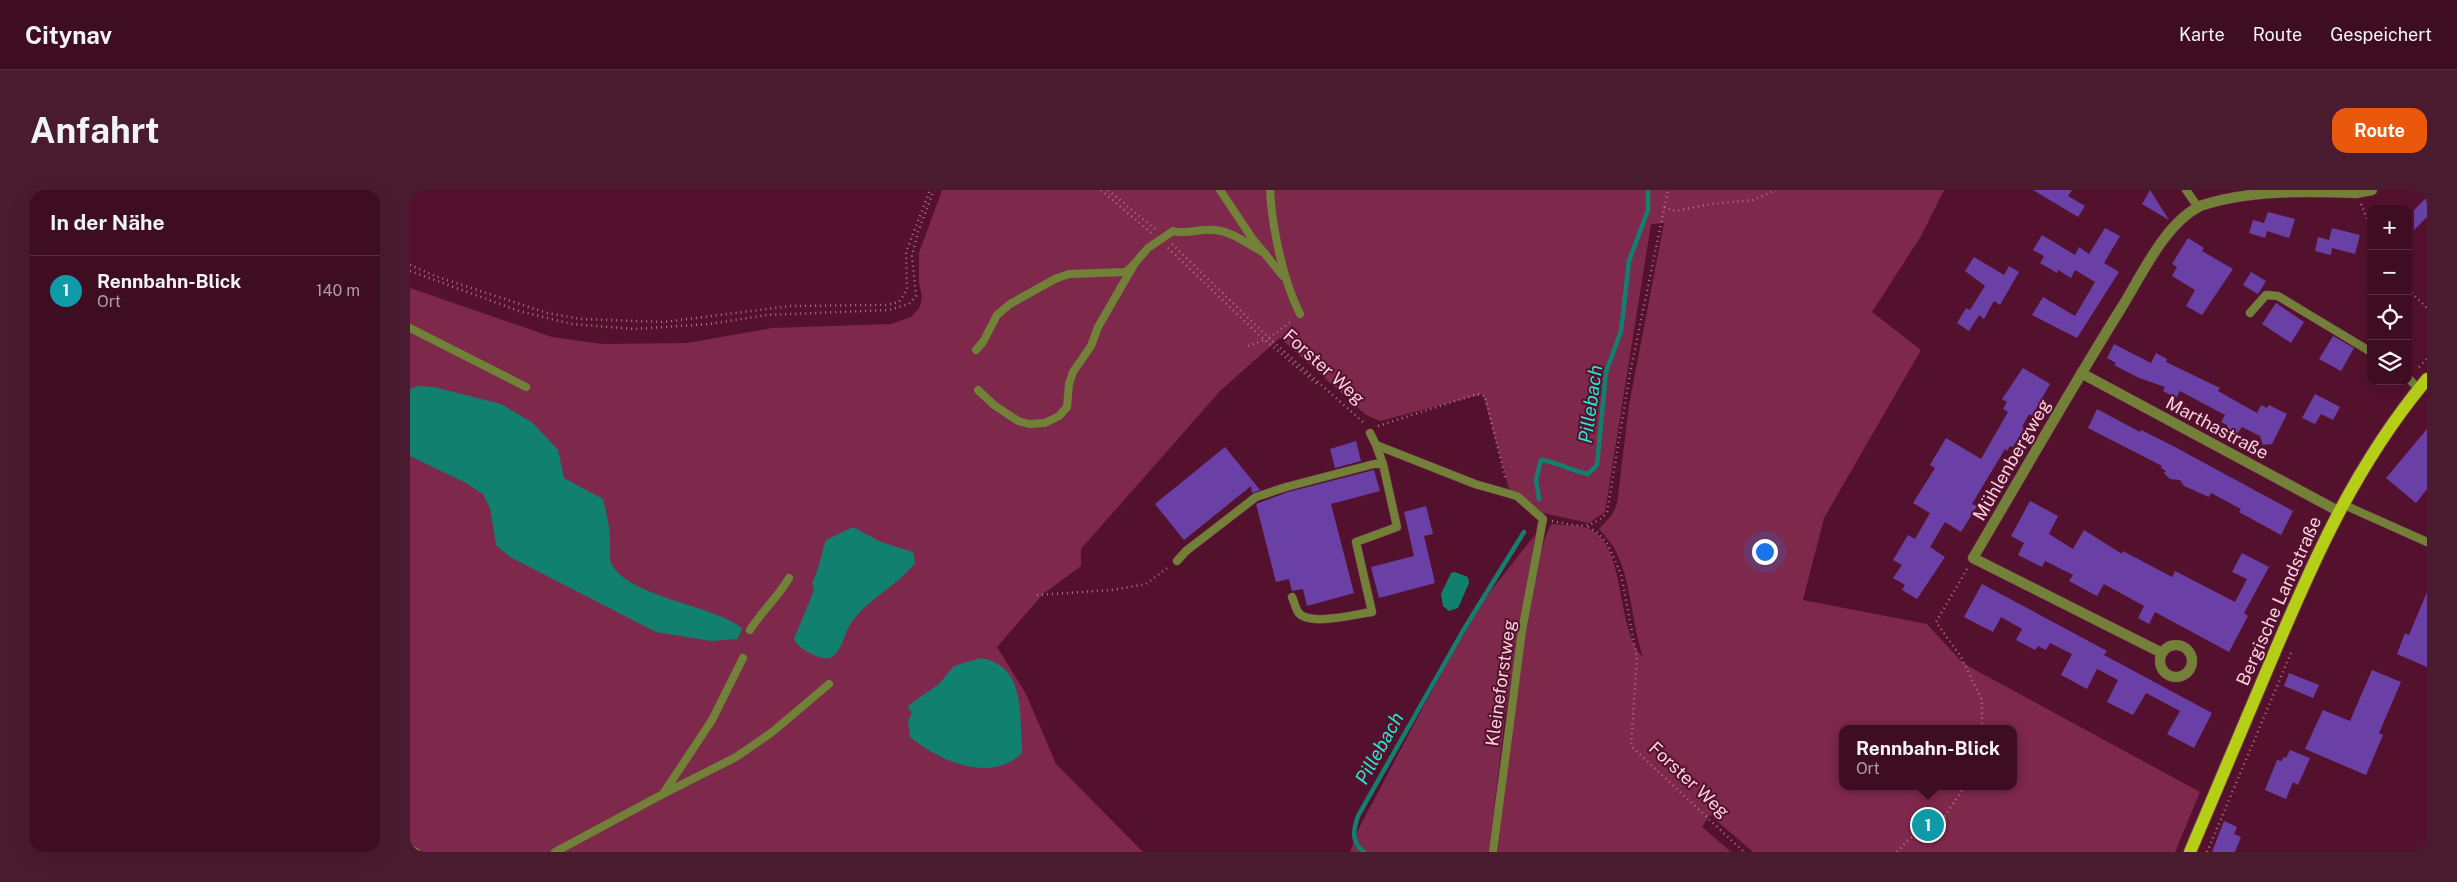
<!DOCTYPE html>
<html lang="de">
<meta charset="utf-8">
<style>
body{margin:0;font-family:"Public Sans",sans-serif;background:#4a1b2f;color:#f1f3f6}
.controls{position:absolute;right:15px;top:15px;display:grid;overflow:hidden;border-radius:10px;box-shadow:0 5px 20px #0002}
.controls button{width:45px;height:45px;display:grid;place-items:center;padding:0;border:0;border-bottom:1px solid #582d40;background:#3f0d22;color:#f1f3f6;font:25px sans-serif}
.you{position:absolute;left:1354px;top:361px;width:18px;height:18px;margin:-12px;border:4px solid #fff;border-radius:50%;background:#1a73e8;box-shadow:0 0 0 8px #1a73e833}
.badge{display:grid;place-items:center;width:32px;height:32px;border-radius:50%;background:#ea580c;color:#fff;font-size:16px;font-weight:700}
.pin{position:absolute;translate:-50% -50%;border:2px solid #fff;box-shadow:0 1px 5px #0006}
.popup{position:absolute;left:1429px;top:535px;width:178px;height:65px;box-sizing:border-box;display:grid;place-content:center;border-radius:10px;background:#3f0d22;filter:drop-shadow(0 1px 4px #0005);font-size:16px;white-space:nowrap;color:#ad9ca5}
.popup b{font-size:19px;color:#f1f3f6}
.popup::after{content:'';position:absolute;left:50%;top:100%;margin-left:-10px;border:10px solid transparent;border-top-color:#3f0d22}
.list{margin:0;padding:0;list-style:none}
h2{display:flex;justify-content:space-between;align-items:center;height:65px;margin:0;padding:0 20px;font-size:21px}
h2 small{font-size:16px;font-weight:400;color:#ad9ca5}
.list li{display:grid;grid-template-columns:32px 1fr auto;gap:15px;align-items:center;box-sizing:border-box;height:70px;padding:0 20px;border-top:1px solid #582d40}
.list b{display:block;font-size:19px;white-space:nowrap}
.list p{margin:0;font-size:16px;white-space:nowrap;color:#ad9ca5}
.list em{font-size:16px;font-style:normal;color:#ad9ca5}
.icon{flex:none;width:28px;height:28px;fill:none;stroke:currentColor;stroke-width:2;stroke-linecap:round;stroke-linejoin:round}
.map{position:relative;flex:none;width:2017px;height:662px;overflow:hidden;border-radius:15px}
header{display:flex;align-items:center;gap:30px;box-sizing:border-box;height:70px;padding:0 25px;background:#3f0d22;border-bottom:1px solid #582d40}
header strong{font-size:24px}
nav{display:flex;gap:28px;margin-inline-start:auto;font-size:18px}
.intro{display:flex;align-items:center;justify-content:space-between;box-sizing:border-box;height:120px;padding:0 30px}
h1{margin:0;font-size:35px}
.button{padding:12px 22px;border-radius:15px;background:#ea580c;color:#fff;font-size:18px;font-weight:700}
main{display:flex;gap:30px;padding:0 30px}
aside{flex:1;background:#3f0d22;border-radius:15px;box-shadow:0 5px 20px #0002}
.map>svg:first-child{display:block}
.green{fill:#7e284b;fill-rule:evenodd}
.water{fill:#11806f}
.lines{fill:none;stroke-linecap:round;stroke-linejoin:round}
.stream{stroke:#11806f;stroke-width:4.5}
.building{fill:#6a40a7}
.service-casing{stroke:#72344e;stroke-width:9}
.minor-casing{stroke:#72344e;stroke-width:11}
.primary-casing{stroke:#72344e;stroke-width:14}
.path{stroke:#ab7589;stroke-width:2.5;stroke-dasharray:1 4;stroke-linecap:butt}
.service{stroke:#728038;stroke-width:8}
.minor{stroke:#728038;stroke-width:10}
.primary{stroke:#b5cf17;stroke-width:12}
.labels{text-anchor:middle;stroke-width:4;stroke-linejoin:round;paint-order:stroke}
.street-label{font-size:18px;fill:#fcd1dd;stroke:#54112e}
.water-label{font-size:19px;font-style:italic;fill:#22ebcd;stroke:#54112e}
</style>
<header>
<strong>Citynav</strong>
<nav><a>Karte</a><a>Route</a><a>Gespeichert</a></nav>
</header>
<div class="intro"><h1>Anfahrt</h1><a class="button">Route</a></div>
<main>
<aside>
<h2>In der Nähe<small></small></h2>
<ul class="list">
<li><span class="badge" style="background:#0f9aa8">1</span><div><b>Rennbahn-Blick</b><p>Ort</p></div><em>140 m</em></li>
</ul>
</aside>
<div class="map">
<svg width="2017" height="662" viewBox="0 0 2017 662">
<rect width="100%" height="100%" fill="#54112e"/>
<path class="green" d="M532 0H1534L1511 46 1462 122 1511 160 1414 328 1393 410 1517 434 1550 470 1560 477 1790 602 1765 662H1343L1300 625 1292 637 1321 662H1088C1092 621 1123 348 1142 334 1153 335 1167 335 1177 338 1218 353 1204 437 1233 467 1221 432 1222 391 1204 358 1200 351 1194 345 1189 339L1202 325 1207 314 1219 215 1254 33 1241 34 1195 322 1179 333 1133 323 1099 299 1073 204 970 231 956 225 870 148 811 200 671 359V376L633 404 587 457 616 504 646 574 733 662H0V98L142 147 192 154 277 153 362 138 481 134 501 127 510 117 512 106 509 94V63ZM1433 539H1603V596H1433Z
M1125 345 1095 526 1079 662H940L948 640 1063 423Z"/>
<path class="water" d="M8 196 24 197 91 214 123 233 148 260 154 288 193 309C197 326 201 341 200 358 200 362 199 369 201 373 217 407 304 415 332 438L328 449 302 451 246 442 100 367 86 355 80 318 73 304 54 292 0 266V199Z
M443 337 471 352 503 362 505 373C486 398 452 411 437 440 434 448 429 466 419 468 409 470 387 458 384 449L404 400 402 393C409 380 411 364 416 350Z
M1045 382 1058 387 1059 393 1048 418 1039 421 1033 416 1031 404 1041 383Z
M571 468C616 476 609 524 612 559V563C581 594 529 571 500 547L498 532 502 522 498 518 499 515 529 494 544 476Z"/>
<g class="lines">
<path class="stream" d="M1129 309 1126 289 1131 270C1148 272 1161 281 1178 284L1187 275 1196 182 1211 141 1219 71 1238 20V0
M954 662C941 652 943 641 948 626L1054 439 1114 342"/>
</g>
<path class="building" d="M1623 0H1662L1658 6 1675 16 1668 27Z
M1740 0 1759 30 1732 14Z
M2017 7V27L2004 40V20Z
M1858 22 1885 29 1879 48 1857 41 1855 48 1839 43 1843 30 1854 33Z
M1695 38 1710 46 1694 73 1709 82 1667 148 1622 125 1633 107 1665 126 1685 92 1665 80 1661 88 1648 80 1647 83 1630 73 1634 66 1623 60 1632 45 1665 65 1669 57 1679 64Z
M1922 38 1950 45 1945 64 1922 58 1921 65 1905 61 1908 47 1919 50Z
M1778 48 1794 58 1792 61 1823 79 1792 125 1776 116 1785 100 1762 86 1767 77 1762 74Z
M1564 67 1594 85 1599 76 1609 82 1590 115 1584 111 1574 129 1569 125 1559 141 1547 133 1556 118 1560 120 1575 96 1555 81Z
M1841 82 1856 91 1848 104 1833 95Z
M1866 113 1894 132 1881 153 1852 134Z
M1923 146 1944 158 1931 181 1909 169Z
M1704 154 1741 173 1746 163 1757 169 1756 172 1810 198 1808 201 1847 223 1851 215 1857 218 1859 215 1877 224 1862 254 1853 255 1850 246 1832 237 1822 250 1817 235 1811 232 1815 225 1770 201 1766 208 1753 201 1755 197 1729 188 1704 175 1706 173 1697 168Z
M1613 178 1640 194 1627 217 1624 215 1627 217 1623 226 1619 224 1612 237 1614 238 1603 257 1600 256 1597 261 1595 259 1562 314 1567 316 1551 342 1535 332 1520 357 1535 367 1507 409 1492 400 1495 395 1483 388 1492 375 1483 370 1498 345 1505 349 1520 323 1503 313 1525 278 1520 275 1536 248 1571 269 1598 222 1593 219 1597 212 1592 209Z
M1905 204 1930 217 1923 230 1911 224 1905 234 1892 228Z
M1687 219 1730 242 1731 240 1763 256 1883 321 1871 345 1829 322 1831 319 1801 303 1799 307 1774 296 1770 290 1760 289 1754 283 1756 281 1751 278 1752 276 1678 238Z
M2017 239V299L2006 313 1976 288Z
M946 251 951 271 925 278 920 259Z
M815 257 850 300 842 303 841 296 774 350 745 314Z
M964 280 970 301 921 314 944 403 897 416 893 399 882 401 879 389 866 392 846 314 878 302Z
M1620 311 1648 326 1639 344 1663 359 1674 340 1712 364 1713 361 1762 387 1765 381 1825 412 1837 389 1822 382 1832 363 1859 377 1834 423 1838 426 1819 462 1745 422 1739 434 1728 428 1734 416 1694 394 1687 406 1659 391 1663 385 1635 371 1632 377 1608 365 1614 353 1601 346Z
M1016 316 1023 344 1014 346 1025 393 969 408 961 377 1004 366 994 322Z
M1572 394 1697 461 1694 465 1802 523 1784 558 1757 544 1770 521 1736 503 1723 525 1697 512 1708 490 1687 479 1677 499 1651 485 1662 464 1640 453 1636 460 1628 456 1625 460 1606 450 1612 439 1591 427 1583 442 1554 427Z
M2017 402V477L1987 464 1995 443 1999 445Z
M1962 480 1991 492 1969 543 1973 545 1956 585 1895 559 1913 520 1940 531Z
M1879 483 1909 495 1903 508 1874 496Z
M1880 560 1900 568 1888 595 1883 592 1876 609 1855 600 1867 570 1872 571 1873 567 1876 568Z
M1814 631 1827 637 1824 644 1831 647 1825 662H1802Z"/>
<g class="lines">
<defs>
<path id="service" d="M810 0 842 48 873 86
M860 0C862 38 873 90 890 124
M1776 0 1788 17
M725 73 738 58 763 41C777 45 790 38 805 40 824 42 838 55 855 63
M1840 123 1856 105 1868 106 1961 162
M0 138 116 197
M566 160 573 152 587 125 600 114 645 89 659 84 716 82 725 73 688 137 681 156 663 182 659 194 657 217 649 226 635 233 619 234 608 231 584 215 568 200
M1998 188 2009 199
M960 243 966 255 1065 294 1107 306 1133 329 1112 441 1083 662
M1932 314 2017 352
M767 371 776 361 846 307 876 297 964 274H973
M882 407C884 411 885 417 888 422 898 437 946 424 962 422L946 352 987 337 973 274 966 255
M340 440C352 421 368 407 379 388
M253 604 326 567 361 543 419 494
M0 659 6 662
M145 662 253 604 302 530 333 468"/>
<path id="minor" d="M1671 183 1928 321
M1750 471a16 16 0 1 1 32 0a16 16 0 1 1-32 0Z
M1752 463 1563 368C1612 285 1659 202 1710 120 1731 87 1754 34 1790 16 1837 0 1895 1 1946 3L1962 0"/>
<path id="primary" d="M1780 662C1807 599 1833 536 1860 473 1903 371 1945 275 2017 189"/>
</defs>
<use href="#service" class="service-casing"/>
<use href="#minor" class="minor-casing"/>
<use href="#primary" class="primary-casing"/>
<path class="path" d="M691 0 741 43
M698 0 745 39
M1951 14 1961 38
M1254 17 1265 21 1301 14 1343 10 1366 0
M762 54 859 148 954 233
M758 58 848 144 907 194
M0 75 25 86 137 123 171 129 254 132 381 116 476 115 489 112 497 100 496 62 520 0
M0 81 109 121 162 134 224 139 299 134 357 125 479 120 499 114 506 106 502 66 508 42 524 0
M1998 99 2017 118
M859 148 883 130
M838 156 854 150
M2009 177 2017 169
M968 236 1067 204 1075 206 1096 291
M1142 331C1166 335 1178 342 1197 323L1220 183 1258 0
M1178 337 1188 343 1198 355 1211 384 1227 468 1221 556 1334 662
M1557 379 1526 432 1551 467 1572 510V539
M627 405 702 400 736 394 760 376
M1487 662 1497 651 1518 635 1534 627 1555 596
M1797 662 1881 463"/>
<use href="#service" class="service"/>
<use href="#minor" class="minor"/>
<use href="#primary" class="primary"/>
</g>
<g class="labels">
<g class="street-label">
<text transform="translate(914 177) rotate(42)" y="6">Forster Weg</text>
<text transform="translate(1807 238) rotate(28)" y="6">Marthastraße</text>
<text transform="translate(1602 270) rotate(-60)" y="6">Mühlenbergweg</text>
<text transform="translate(1869 411) rotate(-66)" y="6">Bergische Landstraße</text>
<text transform="translate(1091 493) rotate(-82)" y="6">Kleineforstweg</text>
<text transform="translate(1279 590) rotate(43)" y="6">Forster Weg</text>
</g>
<g class="water-label">
<text transform="translate(1180 214) rotate(-82)" y="7">Pillebach</text>
<text transform="translate(969 558) rotate(-61)" y="7">Pillebach</text>
</g>
</g>
</svg>
<div class="controls">
<button>+</button>
<button>−</button>
<button><svg class="icon" aria-label="locate" viewBox="0 0 24 24"><circle cx="12" cy="12" r="6"/><path d="M12 2v4M12 18v4M2 12h4M18 12h4"/></svg></button>
<button><svg class="icon" aria-label="layers" viewBox="0 0 24 24"><path d="M12 4l9 5-9 5-9-5zM3 14l9 5 9-5"/></svg></button>
</div>
<div class="you"></div>
<div class="pin badge" style="left:1518px;top:635px;background:#0f9aa8">1</div>
<div class="popup"><b>Rennbahn-Blick</b>Ort</div>
</div>
</main>
